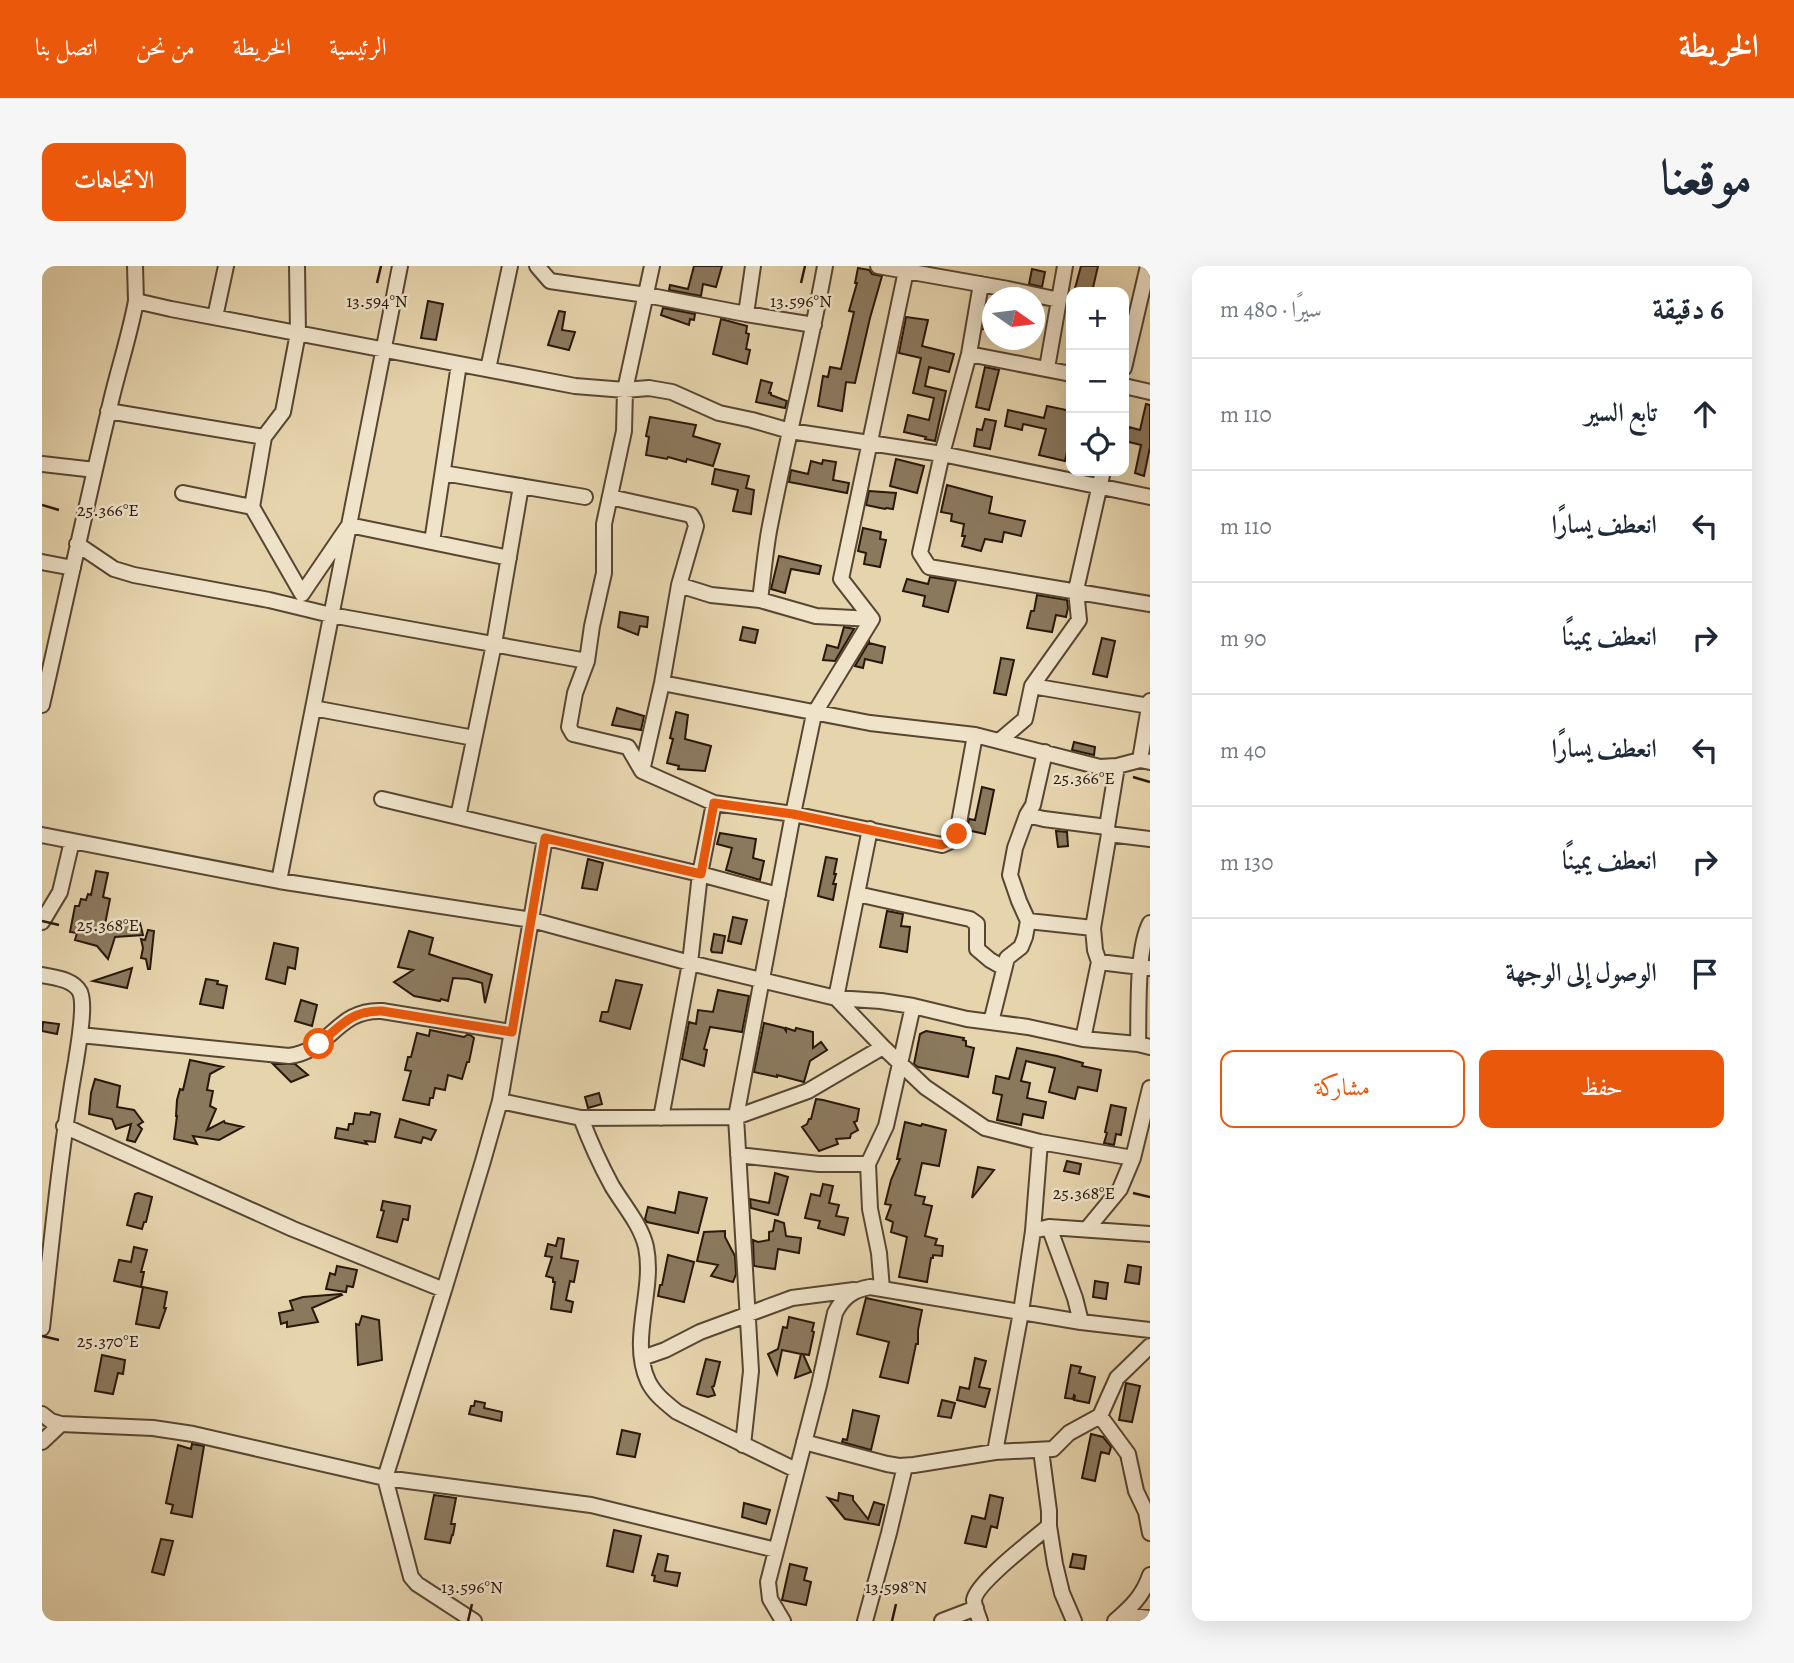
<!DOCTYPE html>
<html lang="ar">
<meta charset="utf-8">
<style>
body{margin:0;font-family:Alegreya,Amiri,serif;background:#f6f6f7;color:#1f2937;direction:rtl}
.controls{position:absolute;right:21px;top:21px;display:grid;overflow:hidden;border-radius:14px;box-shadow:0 7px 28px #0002}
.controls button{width:63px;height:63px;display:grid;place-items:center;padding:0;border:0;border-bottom:2px solid #e0e1e3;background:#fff;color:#1f2937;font:35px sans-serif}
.compass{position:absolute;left:940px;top:21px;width:63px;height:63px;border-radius:50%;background:#fff;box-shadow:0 7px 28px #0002;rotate:104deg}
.stop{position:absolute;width:21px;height:21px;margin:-16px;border:5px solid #ea580c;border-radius:50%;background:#fff}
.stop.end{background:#ea580c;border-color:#fff;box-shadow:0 2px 7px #0008}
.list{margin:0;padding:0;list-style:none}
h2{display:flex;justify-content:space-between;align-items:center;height:91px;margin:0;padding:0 28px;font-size:30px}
h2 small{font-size:23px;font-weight:400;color:#747a83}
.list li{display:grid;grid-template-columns:46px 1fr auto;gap:21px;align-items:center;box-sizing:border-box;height:112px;padding:0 28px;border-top:2px solid #e0e1e3}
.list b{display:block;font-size:26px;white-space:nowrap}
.list em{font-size:23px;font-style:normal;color:#747a83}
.actions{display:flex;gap:14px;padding:21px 28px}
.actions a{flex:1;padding:16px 0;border:2px solid #ea580c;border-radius:14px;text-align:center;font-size:24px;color:#ea580c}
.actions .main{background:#ea580c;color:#fff}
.icon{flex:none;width:38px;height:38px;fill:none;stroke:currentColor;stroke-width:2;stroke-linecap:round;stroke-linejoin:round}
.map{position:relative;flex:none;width:1108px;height:1355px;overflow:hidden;direction:ltr;border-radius:14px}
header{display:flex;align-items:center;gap:42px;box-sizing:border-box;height:98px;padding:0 35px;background:#ea580c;color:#fff}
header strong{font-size:33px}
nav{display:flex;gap:38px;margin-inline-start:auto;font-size:24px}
.intro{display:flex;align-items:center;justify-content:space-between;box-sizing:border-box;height:168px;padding:0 42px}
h1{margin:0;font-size:49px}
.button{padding:18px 32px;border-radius:14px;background:#ea580c;color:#fff;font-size:24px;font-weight:700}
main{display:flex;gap:42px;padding:0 42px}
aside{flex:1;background:#fff;border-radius:14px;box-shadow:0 7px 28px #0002}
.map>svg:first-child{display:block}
.building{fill:#8b795e;stroke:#291709;stroke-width:2}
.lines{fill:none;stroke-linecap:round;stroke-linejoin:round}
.minor-casing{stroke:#584632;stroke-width:18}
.minor{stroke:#efe3ca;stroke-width:14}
.route{stroke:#ea580c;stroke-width:9}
.ticks{fill:none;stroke:#291709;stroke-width:2.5}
.ticks-label{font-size:18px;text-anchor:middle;fill:#291709;stroke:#efe3ca;stroke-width:5;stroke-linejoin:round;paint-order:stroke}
</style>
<header>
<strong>الخريطة</strong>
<nav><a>الرئيسية</a><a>الخريطة</a><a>من نحن</a><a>اتصل بنا</a></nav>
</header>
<div class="intro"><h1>موقعنا</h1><a class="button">الاتجاهات</a></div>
<main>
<aside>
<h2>6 دقيقة<small>سيرًا · 480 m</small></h2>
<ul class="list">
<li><svg class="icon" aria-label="ahead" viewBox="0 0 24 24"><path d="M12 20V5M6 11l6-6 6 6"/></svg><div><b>تابع السير</b></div><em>110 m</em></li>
<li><svg class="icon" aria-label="left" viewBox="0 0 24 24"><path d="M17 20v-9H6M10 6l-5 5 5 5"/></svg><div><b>انعطف يسارًا</b></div><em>110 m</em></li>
<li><svg class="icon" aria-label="right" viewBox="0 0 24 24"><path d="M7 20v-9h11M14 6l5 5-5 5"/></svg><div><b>انعطف يمينًا</b></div><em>90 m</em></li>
<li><svg class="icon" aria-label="left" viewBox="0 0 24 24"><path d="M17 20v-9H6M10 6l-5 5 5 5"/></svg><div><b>انعطف يسارًا</b></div><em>40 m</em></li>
<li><svg class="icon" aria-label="right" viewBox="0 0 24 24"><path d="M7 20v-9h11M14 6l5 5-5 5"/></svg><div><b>انعطف يمينًا</b></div><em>130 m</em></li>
<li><svg class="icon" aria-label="arrive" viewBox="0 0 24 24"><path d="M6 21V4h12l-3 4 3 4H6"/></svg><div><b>الوصول إلى الوجهة</b></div></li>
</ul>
<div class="actions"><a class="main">حفظ</a><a>مشاركة</a></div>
</aside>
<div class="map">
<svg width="1108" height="1355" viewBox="0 0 1108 1355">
<rect width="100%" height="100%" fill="#e6d4ad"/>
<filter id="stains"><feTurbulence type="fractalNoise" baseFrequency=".00286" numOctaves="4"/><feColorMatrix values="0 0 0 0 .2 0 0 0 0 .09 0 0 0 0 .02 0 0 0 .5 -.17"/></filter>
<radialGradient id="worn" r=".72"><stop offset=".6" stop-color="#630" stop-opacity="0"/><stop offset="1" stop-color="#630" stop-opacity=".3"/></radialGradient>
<path class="building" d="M652 0H680L674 21 661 18 659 30 627 24 628 19 646 23Z
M1039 0H1056L1050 26H1032Z
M816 2 827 4 830 8 840 10 828 52 813 117 804 116 800 145 776 140 781 110 786 111 788 101 799 103 812 46 807 45 815 17H813Z
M990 3 1003 6 1000 21 987 18Z
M386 35 401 38 394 74 379 72Z
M945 40H950V62L941 63Z
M621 42 653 48 652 54 648 53 647 59 619 49Z
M517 45 523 46 520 64 533 66 527 84 506 79Z
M864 51 886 54 880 80 912 88 907 106 887 101 883 120 904 125 893 175 883 173 884 171 862 166 866 149 887 154 892 132 871 127 879 92 857 87Z
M679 53 705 60 704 67 707 68 704 83 708 84 705 98 671 88Z
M943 101 957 104 947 144 934 141Z
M719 114 730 117 727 127H729V129L745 135 743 142 714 136Z
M1104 138 1108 139V181L1102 210 1093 207 1099 179 1083 175 1087 161 1098 164Z
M1005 140 1029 145V167L1023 195 997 189 1004 163 981 158 980 164 963 160 966 144 1002 152Z
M608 151 654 159 651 170 678 178 671 200 645 193 644 196 626 191 625 193 604 189 607 171 604 170Z
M943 153 954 155 948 183 932 180 935 163 940 164Z
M854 193 882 200 875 227 848 220Z
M781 194 794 196 791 214 807 217 805 227 747 216 749 204 766 208 769 195 780 198Z
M673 203 707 210 704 222 712 224 709 248 691 245 696 224 670 218Z
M905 219 950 231 947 247 983 255 979 270 962 266 960 276 943 273 939 285 920 280 923 270H920L922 258 909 255 910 248 899 246Z
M827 225 854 227 851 243 844 242 843 243 824 239Z
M821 262 839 266 838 273 844 274 838 301 822 298 824 287 816 285Z
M737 290 779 300 777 308 749 303 743 327 729 323Z
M888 311 914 315 906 346 881 340 883 330 861 325 865 313 886 318Z
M995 329 1025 334 1026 342 1024 351 1014 349 1010 366 985 362 989 345H992Z
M578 346 606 351 605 361 598 360 596 369 576 361Z
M701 361 716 364 713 377 698 374Z
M802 361 812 363 793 395 781 394 785 379 796 382Z
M1060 372 1073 375 1065 411 1051 408Z
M827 376V377L843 381 840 397 823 393 821 402 813 400Z
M959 392 972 394 964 429 952 427Z
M575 442 602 450 599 464 570 459Z
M634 446 646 449 643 473 669 480 663 505 636 503 637 500 625 497 631 473 628 472Z
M1032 476 1053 481 1052 489 1030 484Z
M940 521 952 524 943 568 925 564 927 553 933 554Z
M1014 565 1025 566 1026 580 1016 581Z
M678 567 714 573 711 592 722 595 718 614 684 604 690 582 675 578Z
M784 591 795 593 792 608H794L791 618H794L791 634 776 630Z
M546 593 561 597 555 624 540 622Z
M54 605 66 607 61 631 68 633 63 658 84 659 98 657 101 669 73 671 66 693 55 680 33 674 35 667 28 666 33 640H37L39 633 44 634 46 628 49 629Z
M845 645 861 648 859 660 868 661 865 686 838 681Z
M691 651 705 654 699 678 686 675Z
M106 664 112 665 108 703H106L104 693 99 692 101 682 99 673 103 674Z
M367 665 391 672 387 688 450 709 443 737 440 717 426 713 411 712 406 735 399 733 398 735 372 730 352 716 371 704 356 701Z
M672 668 683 670 680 687 670 686 669 684Z
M232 677 256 682 253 703 246 701 243 718 224 713Z
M90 702 85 722 51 715Z
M164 713 176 715 175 718 185 720 181 742 158 738Z
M574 714 600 719 588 763 558 755 560 746H566Z
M676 724 707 730 700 766 668 761 662 783 665 784 662 800 640 793 647 756 654 758 656 744 671 746Z
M259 734 275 739 270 760 253 755Z
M1 756 17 758 15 768 0 765Z
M722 757 742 762 744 765V762L753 765 754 762 771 766V782L779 776 785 784 768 795 762 816 735 809V811L712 806Z
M388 764 422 771 425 769H428L432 772 427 796H425L420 813 406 809 403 824 393 822 391 832H388L387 839 361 834 369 805 363 804 366 791H369L375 767 387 770Z
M884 765 922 772 921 774 924 775V780L932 782 926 811 876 801 872 798 878 768Z
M975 782 1015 790 1041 797 1040 800 1059 804 1055 825 1036 821 1033 833 1007 826 1013 802 984 795 979 815 988 817 985 832 1004 836 1001 852 981 848 979 859 955 854 960 829 951 827 954 810 967 813Z
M148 794 181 801 168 808 165 824 171 825 168 840 174 843 165 864 182 855 183 857 201 861 177 874 151 870 155 878 132 873 135 850H134L135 834 138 823 141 824Z
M231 798H253L266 809 249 816Z
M53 813 78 820 75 841 92 844 101 856 96 859 100 863 93 876 85 874 89 858 74 863 70 853 47 848 49 827Z
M557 827 560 838 546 842 543 831Z
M774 833 781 834 817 843 815 855 812 856 816 864 809 868 808 872 794 873 796 878 777 885 760 861 765 858 767 853H769Z
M1069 839 1084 842 1079 869 1074 868 1072 879 1062 877 1065 867 1063 866Z
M329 846 338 848 333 876 323 875 325 878 293 872 295 862 306 864 307 858H311L313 847 328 849Z
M358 853 394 864 389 874 381 871 379 877 353 871Z
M863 856 879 860 880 858 904 864 897 900 880 897 873 929 883 931 881 938 890 940 883 970 895 973 893 979 901 980 900 990 891 989V992H889L885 1016 857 1011 865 971 849 966 851 956 844 953 849 939 843 938 849 914 858 893H855Z
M1025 895 1039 898 1037 908 1022 905Z
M936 901 952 904 930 932Z
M733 907 746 911 736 949 709 942 708 933 727 937Z
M781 918 791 920 787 937 797 939 794 950 806 952 802 969 776 962 778 955 763 952 769 928 778 930Z
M637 926 665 932 656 967 605 956 603 953 606 941 633 947Z
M96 927 110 931 104 956H102L100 963 85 959 93 928Z
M341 935 368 940 366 954 361 953 355 976 335 971 342 945 339 944Z
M733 954 742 957 744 970 759 972 757 987 736 983 733 1003 712 1000 711 974 716 976 727 974V966L731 965Z
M683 965V971L693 990 694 1008 691 1016 669 1010 676 999 655 995 662 966Z
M516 972 522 973 519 992 536 995 532 1016 528 1015 524 1034 531 1036 529 1046 509 1043 513 1016H511V1012L504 1010 510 991 503 990 506 978 514 980Z
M92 981 105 984 99 1006H102L99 1021 72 1015 77 994 89 996Z
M626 989 652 996 642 1036 616 1030 618 1019H620Z
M1086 999 1099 1001 1097 1018 1083 1016Z
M295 1000 315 1004 311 1021 305 1020 304 1026 284 1023 288 1007 293 1009Z
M1053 1015 1066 1017 1064 1033 1051 1031Z
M101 1021 125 1026 122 1042H124L117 1062 94 1058Z
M299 1028 300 1029 270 1042 276 1056 245 1061V1056L239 1058 237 1047 251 1044 248 1035 261 1031Z
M824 1032 880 1044 876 1064V1078H874L866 1117 838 1111 847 1076 815 1068Z
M320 1050 337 1054 340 1094 316 1099 314 1058 317 1059Z
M747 1051 772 1057 770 1065 772 1066 767 1089 761 1088 769 1106 753 1112 759 1088 740 1084 735 1108 726 1088 736 1083 741 1061 745 1062Z
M60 1089 83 1094 81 1108 76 1107 71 1128 53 1125Z
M933 1092 944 1095 937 1121 948 1123 943 1141 915 1134 918 1121 927 1123Z
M664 1093 678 1096 672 1120 670 1121 673 1129 666 1131 655 1128Z
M1029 1099 1039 1101 1037 1107 1053 1111 1047 1137 1032 1134 1033 1130 1032 1129 1031 1133 1023 1132Z
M1084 1117 1098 1120 1090 1156 1077 1154Z
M900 1134 913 1137 909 1152 896 1150Z
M433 1135 443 1137 442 1142 460 1146 459 1155 427 1148 429 1140H432Z
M811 1144 837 1150 829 1184 800 1176 801 1173 805 1174Z
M580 1164 598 1168 593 1191 575 1188Z
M1049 1168 1061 1171 1069 1181 1067 1188 1059 1186 1053 1215 1040 1212Z
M150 1178 162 1180 150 1251 129 1247 131 1239 124 1237 136 1179 149 1183Z
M797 1227 811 1230V1234L826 1253 832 1236 842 1239 837 1259 803 1253 786 1232 796 1235Z
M392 1229 414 1232 409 1258H413L411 1269H410L408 1277 383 1273Z
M948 1229 961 1232 955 1262 949 1260 944 1281 923 1277 930 1250 943 1253Z
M702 1237 728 1244 724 1258 700 1251Z
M572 1264 599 1270 591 1306 565 1300Z
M119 1273 131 1275 122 1309 110 1306Z
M616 1288 626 1290 623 1305 638 1307 635 1320 612 1315 613 1310 610 1309Z
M1031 1288 1044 1290 1042 1303 1028 1301Z
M748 1298 765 1302 762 1314 769 1316 764 1339 740 1334Z"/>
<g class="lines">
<defs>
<path id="minor" d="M93 0 94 35
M495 0 508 15 604 29 704 48 772 59
M610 0 583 124 582 165 562 258V307L550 360 545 395 533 427 527 461 531 468 586 481 600 505 672 537 751 548 900 579 909 575 915 568 933 469
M836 0 966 23 1017 34
M939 18 927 88 900 188 878 287 887 301 1108 338
M704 48 711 0
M173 51 184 0
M927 88 1029 108
M1005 102 1023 0
M1082 102 1106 0
M446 103 468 0
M1082 120 1108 126
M66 145 222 171
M0 198 53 204
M401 207 543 231
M141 227 210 241 260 328 307 259 467 292
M568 231 649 249 652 254 654 260 637 319 620 417 600 505
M210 241 222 171 241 146 256 67 255 0
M390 276 417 98
M35 278 72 303 92 309 227 334 289 349 545 395
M0 296 31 302
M637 319 669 329 718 334 774 350 830 353
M718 334C721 311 723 288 727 265 744 176 767 89 783 0
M620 417 828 457 933 469 1058 501 1075 500 1098 494 1108 496
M990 420 1107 440
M0 439C22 342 43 245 66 148 74 110 87 73 94 35L129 43 533 120 583 124 607 122 630 126 677 147 710 154 748 165 900 188 1108 231
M271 442 432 472
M957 475 983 453 990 420 1037 354 1034 324 1061 205
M1098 494 1108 435
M340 533 658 608 736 629
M985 549 1002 553 1065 561
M416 551 452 378 479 220
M828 563 794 732 841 781
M1067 568 1108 573
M0 569 237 615 490 654 648 697 794 732 839 735 871 740 925 753 986 761 1041 773 1096 778 1108 781
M237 615 358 0
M815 628 928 653 935 658V683L948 694 962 702
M986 655 1051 662
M0 656 18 626 30 575
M1057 696 1107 702
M0 709C13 712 31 713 38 726 44 740 36 780 34 795 18 884 10 973 0 1062
M949 756 965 692 979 681 983 671 986 655 977 635 968 609 973 582 985 549 991 539 1003 486
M38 769 247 790C289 785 294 743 340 745L469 766
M1041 773 1057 696 1053 684 1051 662 1067 568 1065 561 1075 500
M1096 778C1097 747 1094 684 1108 657
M458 835 539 852 694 851 766 825 841 781 883 821 943 862 998 876 1091 892
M539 852C548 876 558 898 570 920 582 940 599 959 604 981 613 1025 587 1073 606 1115 612 1128 624 1137 635 1146L754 1204
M619 852 648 697 658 608 672 537
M22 860 251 963 402 1024 343 1212 369 1311 375 1318 432 1355
M696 889 777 898H826
M1007 961 1033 1032 1039 1056
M1045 963 1078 923 1091 892 1108 822
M991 965 1007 961 1108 968
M840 1023 837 987 828 943 826 898 844 860 871 740
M402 1024 441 895 458 835 503 572
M1108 1080 1075 1112 1058 1150 1086 1188 1094 1225 1104 1246 1108 1267
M600 1092 623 1084 658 1066 750 1032 812 1024
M0 1148 9 1155 19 1158 111 1162 151 1168 343 1212 549 1239 734 1284
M0 1176 19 1158
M762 1176 845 1198 857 1200 872 1199 953 1186 1011 1183 1027 1167 1058 1150
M701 1179 709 1105 694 851 751 548 772 448 830 353 799 313 865 0
M999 1184 1007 1245V1260L1013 1298 1020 1327 1032 1355
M953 1186 979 1046 991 965 998 876
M1080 1349 1108 1352
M741 1355 728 1333 726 1316 777 1119 793 1047C801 1031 811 1024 828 1021L1039 1056 1108 1064
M823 1355 847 1267 863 1200
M900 1355 934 1342
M938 1355C936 1349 932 1340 932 1334 934 1317 992 1273 1007 1260
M1073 1355C1089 1341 1101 1330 1108 1309"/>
</defs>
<use href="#minor" class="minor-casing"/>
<use href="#minor" class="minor"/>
</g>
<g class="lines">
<path class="route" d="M277 778C298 760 310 744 340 745L470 766 503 572 659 608 672 537 751 548 900 579 909 575 915 568"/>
</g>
<path class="ticks" d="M335 17 339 0M759 17 763 0M0 239 17 244M1091 511 1108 516M0 655 17 659M1091 927 1108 931M0 1070 17 1074M426 1355 430 1338M850 1355 854 1338"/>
<g class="ticks-label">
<text x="335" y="41">13.594°N</text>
<text x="759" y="41">13.596°N</text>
<text x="66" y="250">25.366°E</text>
<text x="1042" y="518">25.366°E</text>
<text x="66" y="665">25.368°E</text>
<text x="1042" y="933">25.368°E</text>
<text x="66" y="1081">25.370°E</text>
<text x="430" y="1327">13.596°N</text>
<text x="854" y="1327">13.598°N</text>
</g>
<rect width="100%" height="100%" filter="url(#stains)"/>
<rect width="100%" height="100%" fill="url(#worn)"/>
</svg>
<div class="controls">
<button>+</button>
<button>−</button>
<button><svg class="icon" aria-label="locate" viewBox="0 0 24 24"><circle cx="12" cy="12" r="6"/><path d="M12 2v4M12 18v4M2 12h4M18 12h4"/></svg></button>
</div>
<svg class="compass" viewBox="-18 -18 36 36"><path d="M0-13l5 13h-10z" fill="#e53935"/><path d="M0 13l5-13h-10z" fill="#747a83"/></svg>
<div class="stop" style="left:277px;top:778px"></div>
<div class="stop end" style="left:915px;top:568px"></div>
</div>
</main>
